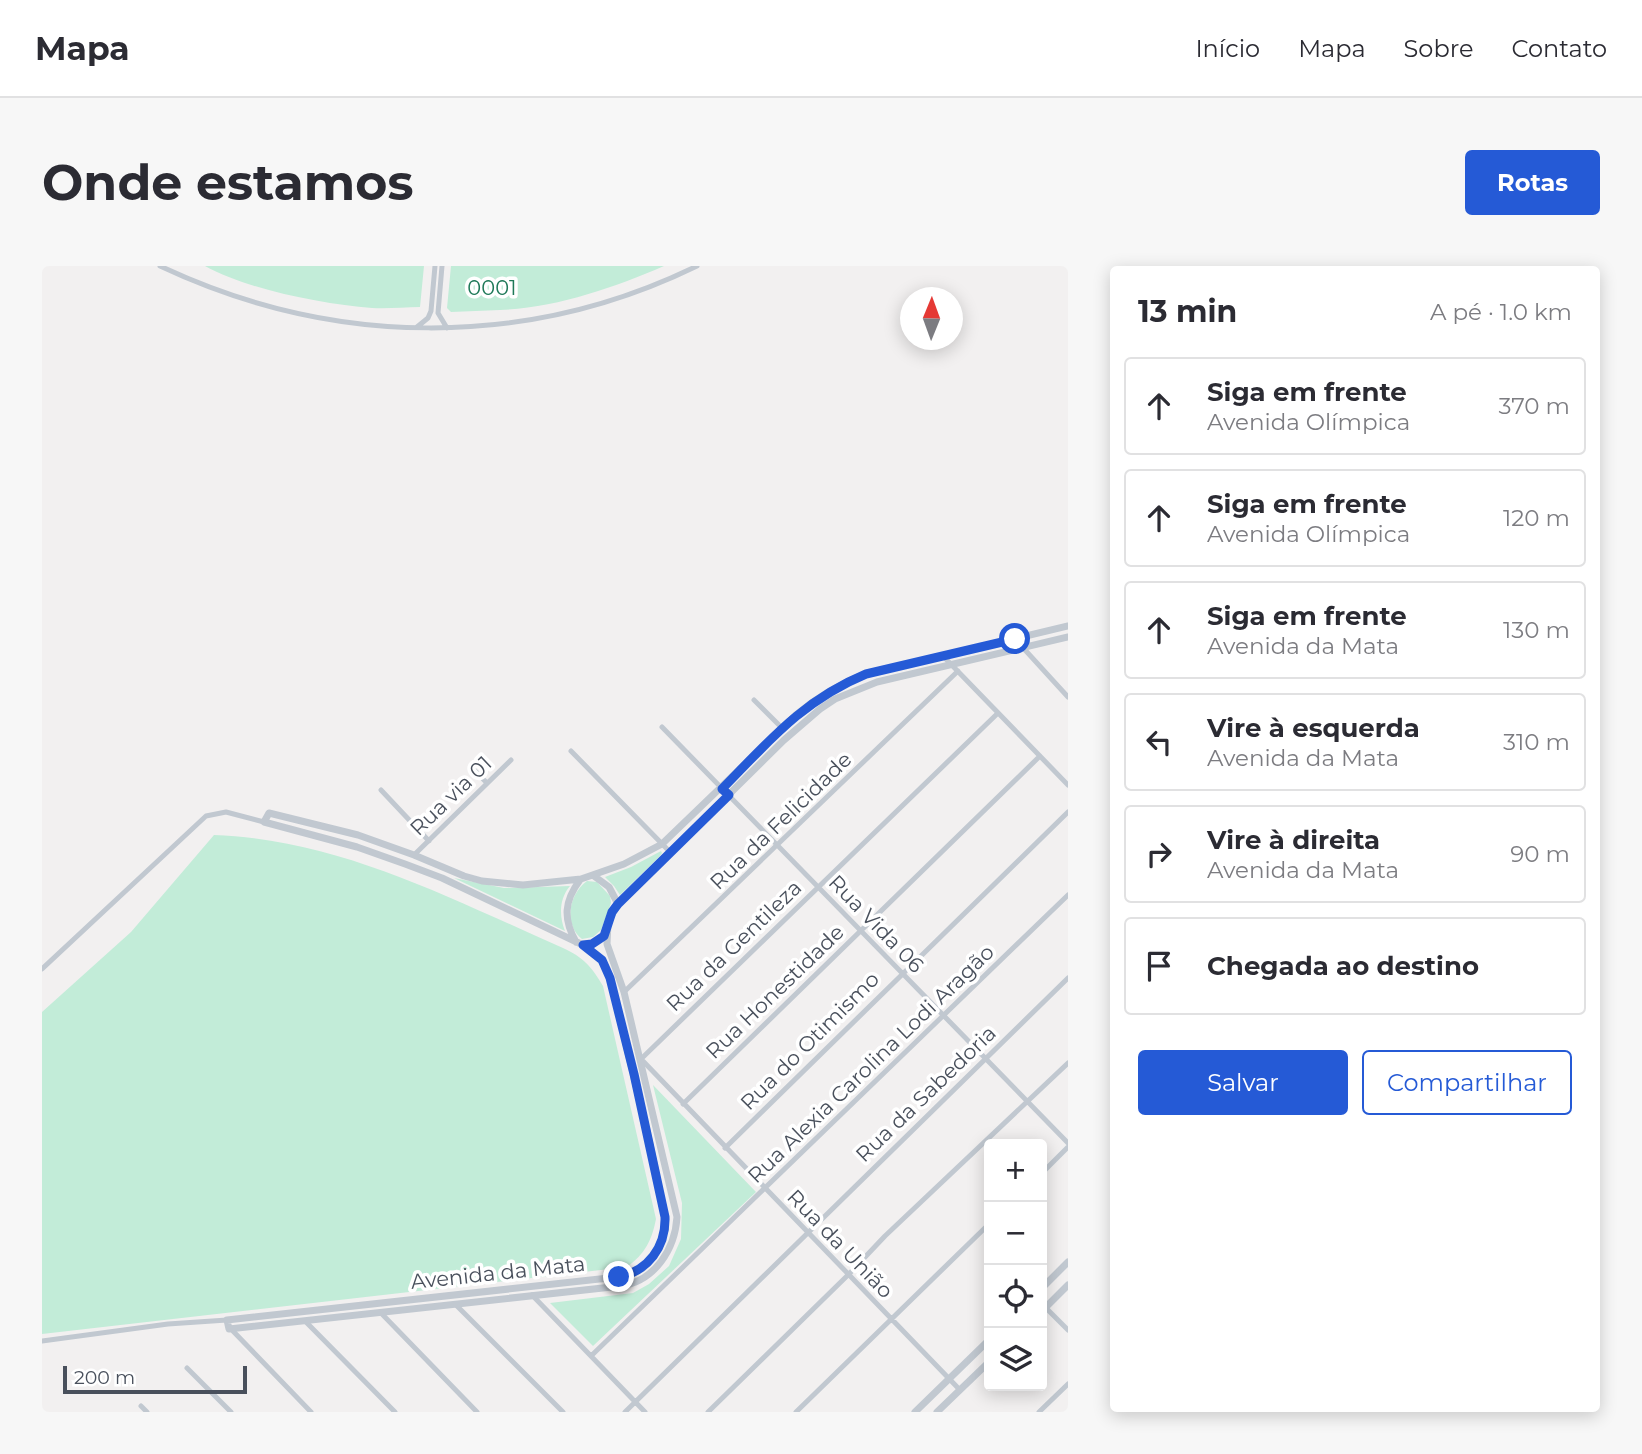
<!DOCTYPE html>
<html lang="pt">
<meta charset="utf-8">
<style>
body{margin:0;font-family:Montserrat,sans-serif;background:#f7f7f7;color:#2b2b33}
.controls{position:absolute;right:21px;bottom:21px;display:grid;overflow:hidden;border-radius:7px;box-shadow:0 4px 18px #0003}
.controls button{width:63px;height:63px;display:grid;place-items:center;padding:0;border:0;border-bottom:2px solid #e1e1e2;background:#fff;color:#2b2b33;font:35px sans-serif}
.compass{position:absolute;left:858px;top:21px;width:63px;height:63px;border-radius:50%;background:#fff;box-shadow:0 4px 18px #0003;rotate:1deg}
.scale{position:absolute;left:21px;bottom:18px;width:184px;box-sizing:border-box;padding-left:7px;border:4px solid #49505c;border-top:0;font-size:19px;line-height:24px;white-space:nowrap;color:#49505c;-webkit-text-stroke:5px #fff;paint-order:stroke}
.stop{position:absolute;width:21px;height:21px;margin:-16px;border:5px solid #255ad6;border-radius:50%;background:#fff}
.stop.end{background:#255ad6;border-color:#fff;box-shadow:0 2px 7px #0008}
.list{margin:0;padding:0;list-style:none}
h2{display:flex;justify-content:space-between;align-items:center;height:91px;margin:0;padding:0 28px;font-size:30px}
h2 small{font-size:23px;font-weight:400;color:#7c7c81}
.list li{display:grid;grid-template-columns:46px 1fr auto;gap:21px;align-items:center;box-sizing:border-box;height:98px;margin:0 14px 14px;padding:0 14px;border:2px solid #e1e1e2;border-radius:7px}
.list b{display:block;font-size:26px;white-space:nowrap}
.list p{margin:0;font-size:23px;white-space:nowrap;color:#7c7c81}
.list em{font-size:23px;font-style:normal;color:#7c7c81}
.actions{display:flex;gap:14px;padding:21px 28px}
.actions a{flex:1;padding:16px 0;border:2px solid #255ad6;border-radius:7px;text-align:center;font-size:24px;color:#255ad6}
.actions .main{background:#255ad6;color:#fff}
.icon{flex:none;width:38px;height:38px;fill:none;stroke:currentColor;stroke-width:2;stroke-linecap:round;stroke-linejoin:round}
.map{position:relative;flex:none;width:1026px;height:1146px;overflow:hidden;border-radius:7px}
header{display:flex;align-items:center;gap:42px;box-sizing:border-box;height:98px;padding:0 35px;background:#fff;border-bottom:2px solid #e1e1e2}
header strong{font-size:33px}
nav{display:flex;gap:38px;margin-inline-start:auto;font-size:24px}
.intro{display:flex;align-items:center;justify-content:space-between;box-sizing:border-box;height:168px;padding:0 42px}
h1{margin:0;font-size:49px}
.button{padding:18px 32px;border-radius:7px;background:#255ad6;color:#fff;font-size:24px;font-weight:700}
main{display:flex;gap:42px;padding:0 42px}
aside{flex:1;background:#fff;border-radius:7px;box-shadow:0 4px 18px #0003}
.map>svg:first-child{display:block}
.green{fill:#c2ecd8}
.lines{fill:none;stroke-linecap:round;stroke-linejoin:round}
.minor{stroke:#c1c8d0;stroke-width:5}
.tertiary{stroke:#c1c8d0;stroke-width:7}
.route{stroke:#255ad6;stroke-width:9}
.labels{text-anchor:middle;stroke-width:7;stroke-linejoin:round;paint-order:stroke}
.park-label{font-size:21px;fill:#1e7958;stroke:#fff}
.street-label{font-size:21px;fill:#49505c;stroke:#fff}
</style>
<header>
<strong>Mapa</strong>
<nav><a>Início</a><a>Mapa</a><a>Sobre</a><a>Contato</a></nav>
</header>
<div class="intro"><h1>Onde estamos</h1><a class="button">Rotas</a></div>
<main>
<div class="map">
<svg width="1026" height="1146" viewBox="0 0 1026 1146">
<rect width="100%" height="100%" fill="#f2f0f0"/>
<path class="green" d="M163 0H382L378 41C362 41 346 43 330 42 280 38 207 24 163 0Z
M409 0H622C571 22 513 42 458 44 442 45 425 45 409 46L405 42Z
M172 569C297 573 409 633 521 682 541 691 550 701 561 720L614 953C610 974 603 988 585 1001L0 1068V746L89 666Z
M619 585 620 587 617 591 578 629 572 620 563 611 589 601Z
M412 612 462 622 528 620C517 633 517 650 523 665Z
M545 615 555 616 568 630 569 637 559 664 551 671 540 673C521 658 527 628 545 615Z
M611 819 714 926 551 1080 508 1037 591 1027 607 1018 627 1000 639 973 640 937Z"/>
<g class="lines">
<path class="minor" d="M118 0C290 81 483 84 655 0
M400 0 396 47 405 62
M375 61 386 52 389 45 393 0
M973 373 1026 431
M901 390 1026 519
M712 434 740 462
M620 461 1026 877
M529 485 629 587
M429 501 445 517
M339 524 387 575
M372 589 469 494
M0 703 164 550 184 546 222 556
M582 726 916 405
M641 838 998 490
M683 882 1026 546
M1000 907 1026 881
M490 1029 603 1146
M1000 1038 1026 1064
M414 1039 521 1146
M339 1047 435 1146
M263 1055 353 1146
M189 1063 269 1146
M0 1075 126 1058 185 1054
M549 1090 1026 629
M145 1102 189 1146
M918 1124 599 793 956 447
M99 1140 105 1146
M583 1146 1026 712
M666 1146 807 1008 843 970 1026 797
M754 1146 947 958
M997 1146 1026 1118"/>
<path class="tertiary" d="M1026 360 823 408C798 418 775 431 754 449L620 578 582 598 539 613 481 619 440 615 422 610 372 589 316 569 227 547 222 556 315 581 363 598 400 612 541 679 560 694 568 712 608 878 623 951V964L615 985 601 1002 585 1010 185 1054 187 1063 579 1020C613 1015 633 983 635 951L582 726 565 678 566 656 576 638 742 474 778 443 793 433 835 416 1026 371
M552 610 567 621 576 638
M534 676C521 653 522 635 538 614
M542 679 550 678 564 668
M1000 1022 1026 996
M1000 1045 1026 1019
M873 1146 947 1074
M895 1146 947 1096"/>
</g>
<g class="lines">
<path class="route" d="M577 1011C606 1005 624 981 623 951L592 808 568 712 560 694 541 679 550 678 562 670 570 646 576 638 687 529 680 523C726 476 761 434 824 408L973 373"/>
</g>
<g class="labels">
<g class="park-label">
<text x="450" y="29">0001</text>
</g>
<g class="street-label">
<text transform="translate(409 530) rotate(-44)" y="7">Rua via 01</text>
<text transform="translate(739 555) rotate(-44)" y="7">Rua da Felicidade</text>
<text transform="translate(834 658) rotate(46)" y="7">Rua Vida 06</text>
<text transform="translate(692 680) rotate(-44)" y="7">Rua da Gentileza</text>
<text transform="translate(733 726) rotate(-44)" y="7">Rua Honestidade</text>
<text transform="translate(768 775) rotate(-45)" y="7">Rua do Otimismo</text>
<text transform="translate(829 798) rotate(-44)" y="7">Rua Alexia Carolina Lodi Aragão</text>
<text transform="translate(884 828) rotate(-44)" y="7">Rua da Sabedoria</text>
<text transform="translate(798 978) rotate(46)" y="7">Rua da União</text>
<text transform="translate(456 1007) rotate(-6)" y="7">Avenida da Mata</text>
</g>
</g>
</svg>
<div class="controls">
<button>+</button>
<button>−</button>
<button><svg class="icon" aria-label="locate" viewBox="0 0 24 24"><circle cx="12" cy="12" r="6"/><path d="M12 2v4M12 18v4M2 12h4M18 12h4"/></svg></button>
<button><svg class="icon" aria-label="layers" viewBox="0 0 24 24"><path d="M12 4l9 5-9 5-9-5zM3 14l9 5 9-5"/></svg></button>
</div>
<svg class="compass" viewBox="-18 -18 36 36"><path d="M0-13l5 13h-10z" fill="#e53935"/><path d="M0 13l5-13h-10z" fill="#7c7c81"/></svg>
<div class="scale">200 m</div>
<div class="stop" style="left:973px;top:373px"></div>
<div class="stop end" style="left:577px;top:1011px"></div>
</div>
<aside>
<h2>13 min<small>A pé · 1.0 km</small></h2>
<ul class="list">
<li><svg class="icon" aria-label="ahead" viewBox="0 0 24 24"><path d="M12 20V5M6 11l6-6 6 6"/></svg><div><b>Siga em frente</b><p>Avenida Olímpica</p></div><em>370 m</em></li>
<li><svg class="icon" aria-label="ahead" viewBox="0 0 24 24"><path d="M12 20V5M6 11l6-6 6 6"/></svg><div><b>Siga em frente</b><p>Avenida Olímpica</p></div><em>120 m</em></li>
<li><svg class="icon" aria-label="ahead" viewBox="0 0 24 24"><path d="M12 20V5M6 11l6-6 6 6"/></svg><div><b>Siga em frente</b><p>Avenida da Mata</p></div><em>130 m</em></li>
<li><svg class="icon" aria-label="left" viewBox="0 0 24 24"><path d="M17 20v-9H6M10 6l-5 5 5 5"/></svg><div><b>Vire à esquerda</b><p>Avenida da Mata</p></div><em>310 m</em></li>
<li><svg class="icon" aria-label="right" viewBox="0 0 24 24"><path d="M7 20v-9h11M14 6l5 5-5 5"/></svg><div><b>Vire à direita</b><p>Avenida da Mata</p></div><em>90 m</em></li>
<li><svg class="icon" aria-label="arrive" viewBox="0 0 24 24"><path d="M6 21V4h12l-3 4 3 4H6"/></svg><div><b>Chegada ao destino</b></div></li>
</ul>
<div class="actions"><a class="main">Salvar</a><a>Compartilhar</a></div>
</aside>
</main>
